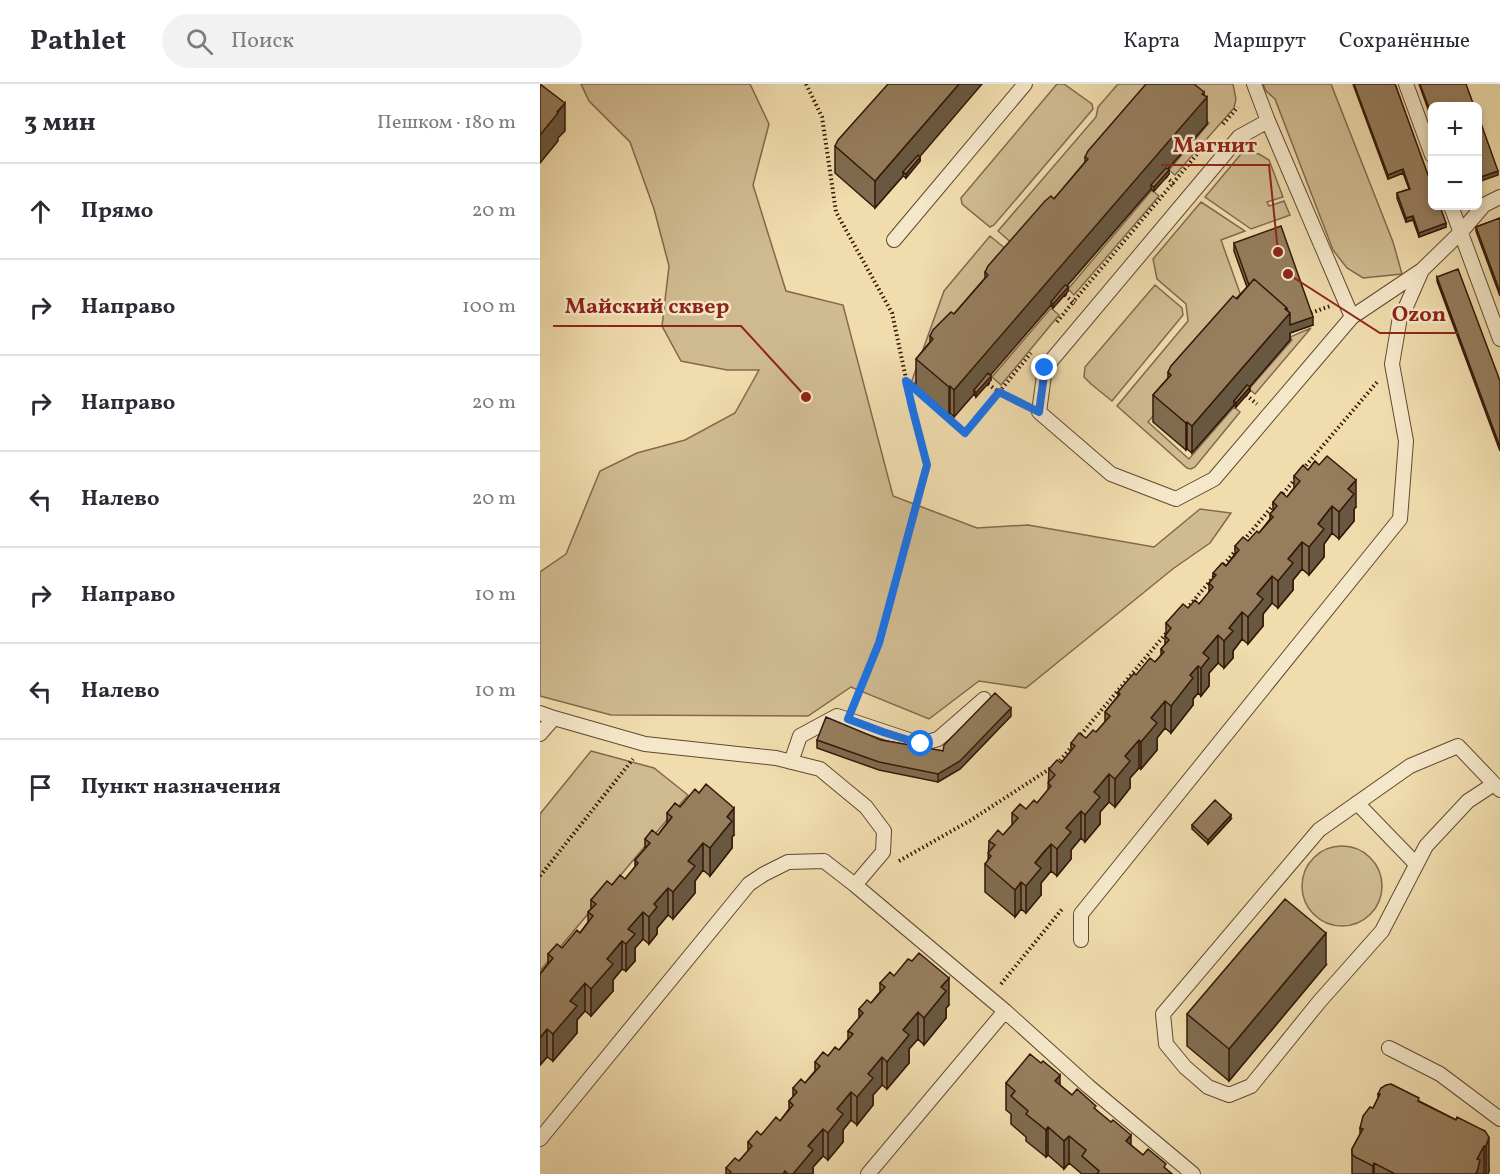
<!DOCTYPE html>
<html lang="ru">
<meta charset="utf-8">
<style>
body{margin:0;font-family:Vollkorn,serif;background:#f2f2f3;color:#2b2b33}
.controls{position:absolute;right:18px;top:18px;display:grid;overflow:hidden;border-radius:9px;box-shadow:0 3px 9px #0003}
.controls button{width:54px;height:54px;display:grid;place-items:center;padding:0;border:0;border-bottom:2px solid #e1e1e2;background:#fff;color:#2b2b33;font:30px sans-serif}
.stop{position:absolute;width:18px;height:18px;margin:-14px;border:4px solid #1a73e8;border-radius:50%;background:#fff}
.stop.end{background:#1a73e8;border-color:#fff;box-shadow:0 2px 6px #0008}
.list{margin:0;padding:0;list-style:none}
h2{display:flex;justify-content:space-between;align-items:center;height:78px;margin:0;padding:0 24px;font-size:26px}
h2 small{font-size:20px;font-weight:400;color:#7c7c81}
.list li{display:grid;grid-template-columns:39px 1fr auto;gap:18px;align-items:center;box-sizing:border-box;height:96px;padding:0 24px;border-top:2px solid #e1e1e2}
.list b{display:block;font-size:22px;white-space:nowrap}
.list em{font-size:20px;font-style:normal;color:#7c7c81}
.icon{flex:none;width:33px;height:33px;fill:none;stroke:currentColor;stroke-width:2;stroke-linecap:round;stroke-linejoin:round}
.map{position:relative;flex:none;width:960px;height:1090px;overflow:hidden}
header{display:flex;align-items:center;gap:36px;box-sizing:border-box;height:84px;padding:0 30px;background:#fff;border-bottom:2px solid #e1e1e2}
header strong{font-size:28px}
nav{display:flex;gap:33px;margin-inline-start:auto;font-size:21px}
.search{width:420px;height:54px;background:#f2f2f3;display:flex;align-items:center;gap:15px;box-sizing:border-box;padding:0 21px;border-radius:33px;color:#7c7c81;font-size:22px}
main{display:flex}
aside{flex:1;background:#fff}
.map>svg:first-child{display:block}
.green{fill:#d0bb91;stroke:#82694c;stroke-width:1.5}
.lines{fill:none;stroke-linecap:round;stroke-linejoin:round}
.lane-casing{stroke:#624830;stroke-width:16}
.path{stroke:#331707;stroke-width:4;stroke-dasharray:1.5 3;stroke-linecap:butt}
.lane{stroke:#f5e8ca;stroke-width:14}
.wall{fill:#806c50;stroke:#331707;stroke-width:1.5}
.shaded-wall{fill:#685841;stroke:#331707;stroke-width:1.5}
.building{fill:#957d5d;stroke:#331707;stroke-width:1.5}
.route{stroke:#1a73e8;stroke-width:8}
.leader{fill:none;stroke:#8f2418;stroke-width:2}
.callout-dot{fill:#8f2418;stroke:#f5e8ca;stroke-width:2}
.callout-label{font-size:22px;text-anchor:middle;font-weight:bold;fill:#8f2418;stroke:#f5e8ca;stroke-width:5;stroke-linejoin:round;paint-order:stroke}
</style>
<header>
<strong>Pathlet</strong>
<div class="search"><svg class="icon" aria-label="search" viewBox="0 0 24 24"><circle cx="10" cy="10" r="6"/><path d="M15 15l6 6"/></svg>Поиск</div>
<nav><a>Карта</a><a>Маршрут</a><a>Сохранённые</a></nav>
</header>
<main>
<aside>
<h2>3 мин<small>Пешком · 180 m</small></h2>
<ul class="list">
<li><svg class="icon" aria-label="ahead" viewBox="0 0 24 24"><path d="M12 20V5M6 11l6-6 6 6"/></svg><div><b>Прямо</b></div><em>20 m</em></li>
<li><svg class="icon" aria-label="right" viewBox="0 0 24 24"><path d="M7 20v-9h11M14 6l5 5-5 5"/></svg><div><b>Направо</b></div><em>100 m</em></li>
<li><svg class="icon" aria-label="right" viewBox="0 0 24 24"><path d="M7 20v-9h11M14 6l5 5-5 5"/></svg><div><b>Направо</b></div><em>20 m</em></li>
<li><svg class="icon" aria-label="left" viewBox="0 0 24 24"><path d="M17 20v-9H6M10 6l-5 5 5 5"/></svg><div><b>Налево</b></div><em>20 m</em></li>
<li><svg class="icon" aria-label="right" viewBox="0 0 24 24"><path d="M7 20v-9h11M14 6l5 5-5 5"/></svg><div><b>Направо</b></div><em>10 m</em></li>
<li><svg class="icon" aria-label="left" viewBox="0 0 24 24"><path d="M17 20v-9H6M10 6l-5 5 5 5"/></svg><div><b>Налево</b></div><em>10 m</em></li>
<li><svg class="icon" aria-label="arrive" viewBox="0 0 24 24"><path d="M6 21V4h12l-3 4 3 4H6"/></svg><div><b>Пункт назначения</b></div></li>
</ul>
</aside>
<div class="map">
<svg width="960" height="1090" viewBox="0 0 960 1090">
<rect width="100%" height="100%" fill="#f0dcad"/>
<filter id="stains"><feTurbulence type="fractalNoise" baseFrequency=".00333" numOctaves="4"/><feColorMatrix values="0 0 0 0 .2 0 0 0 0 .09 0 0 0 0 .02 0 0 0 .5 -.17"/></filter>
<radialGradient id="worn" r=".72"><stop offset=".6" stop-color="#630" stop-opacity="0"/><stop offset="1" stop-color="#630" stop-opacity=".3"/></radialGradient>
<path class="green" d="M41 0H210L229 40 213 101 246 207 303 221 353 412 437 444 488 441 614 463 660 425 691 429 670 459 634 484 486 604 439 597 389 635 311 603 268 632 71 631 0 612V488L26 470 60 387 97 369 145 356 195 329 219 286H187L141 277 122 242 129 182 114 125 90 58 49 17Z
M517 0H524L552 20 553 25 454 141 450 143 422 120 421 114Z
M578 0H693L696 15 694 24 635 91 629 86 669 39 630 5 481 167 458 147 556 33 558 23Z
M723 0H791L853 158 862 190 823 194 807 184 793 166 735 15 726 7Z
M709 68 719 70 729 76 743 113 727 118 729 122 744 117 750 131 711 145 665 113 701 70Z
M612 106 619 112 534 211 528 205Z
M661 118 705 147 681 156 706 226 608 338 649 375 694 323 700 328 655 383 651 385 647 384 577 322 648 237 646 220 617 195 613 175Z
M450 152 477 174 373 301 371 299 404 207Z
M615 201 642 224 643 231 572 317 551 300 544 293 545 283Z
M511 224 519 231 461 301 452 293Z
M771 244 715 310 709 305 752 256 750 253Z
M51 667 114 684 148 711 0 887V730Z
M762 802a40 40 0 1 1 80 0a40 40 0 1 1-80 0Z"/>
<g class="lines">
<defs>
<path id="lane" d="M714 0 728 37
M866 0 892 71
M911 122 960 255
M354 156 485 0
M812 233 728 37 699 53 505 284 499 328 571 390 636 415 674 395 812 233 882 186
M0 629 14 634 105 660 236 674 280 685 326 723 344 747 343 768 315 801
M0 650 14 634
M251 678 260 652 297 632 381 660 398 655 444 615
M954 700 928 717 886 762 842 847 779 918 711 1002 689 1011 668 1003 645 983 626 960 623 930 779 746 870 682 918 662 960 706
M817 719 876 780
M541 856V830L860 435 866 357 852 280 860 233 865 225 882 186 921 148 944 121 960 113
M849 964 900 990 960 1035
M0 1055 209 800 224 790 248 778 284 777 315 801 465 927 548 1002 653 1090
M328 1090 465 927"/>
</defs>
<use href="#lane" class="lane-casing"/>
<path class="path" d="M266 0 282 33 296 128 352 229 373 327 387 381 340 559 315 619
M683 40 698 23
M626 93 633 99 664 62
M525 211 533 218 633 99
M771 229 790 222
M517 238 533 218 535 219
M366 297 425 349 459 308 482 320
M448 300 459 308 491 269
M706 311 717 320
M763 385 838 297
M740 413 757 393
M704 456 736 418
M681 484 697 465
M644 528 676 490
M538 654 628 547
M517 680 534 660
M359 777 431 736 511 684
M0 792 93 675
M461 900 523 824"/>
<use href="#lane" class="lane"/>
</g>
<path class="wall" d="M813 0H855L906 143 879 153 873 136 866 138 857 114V109L869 105 863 89 848 95Z
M879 0H926L892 22V36Z
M664 11 667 40 628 85 629 90 614 107 611 105 527 202 528 207 513 224 511 221 450 291 451 296 436 313 434 310 414 333 410 329 409 331 376 302V275L390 258V252L414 230 445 194V188L514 115 545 78V73Z
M295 62 380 73V77L366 94 363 92 335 124 295 89Z
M960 134V212L936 147V143Z
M694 159 773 241 750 249V256L709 303 710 307 696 323 694 321 652 369 647 365 646 366 613 338V311L628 294V288L707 203 694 167Z
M897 193 960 297V367L897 197Z
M754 392 816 423 814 425V437L799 455 792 449 784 460V473L769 491 762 485 753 496V506L738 524 732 519 723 530V542L708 560 702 555 693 567V574L684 584 678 579 669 589V602L661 612 658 609 653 615V621L631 649 625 644 617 654V666L601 685 599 684 590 694V704L575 723 569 718 560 728V740L545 758 541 754 531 766V775L517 792 511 787 501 799V811L486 829 481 825 475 833 445 808V780L448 777 449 757 463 751 472 741V729L486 725 497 719 508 706 509 685 521 679 531 667V659L546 654 556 648 565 638V628L578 612V608L596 591 615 578 621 571V565L625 561V552L626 550V539L648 524 659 520 669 509V499L673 494V489L686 482 695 470V462L708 457 719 449 730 435V430L733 428V418L747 413 754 404Z
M471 632 420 685 398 698 339 686 277 664V656H341L403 667Z
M140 723 194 751 192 753V764L170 792 163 786 155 797V809L133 835 128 831 117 844V850L109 860 103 855 95 864V877L86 887 82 885 73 896V907L51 932 45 927 37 936V949L13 977 7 973 0 981V890L8 880V870L22 864 40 849 48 838V828L51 825V816L72 801 85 795 95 783V776L105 765V755L118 751 127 739V729Z
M691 735 668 760 652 745V741Z
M786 881 689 997 647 962V930Z
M354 892 409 921 406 924V934L384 961 378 955 369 965V979L347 1005 342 1001 333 1011V1021L317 1041 311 1036 303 1046V1058L288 1076 283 1072 273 1083V1090H186V1084L199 1077 208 1067V1058L221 1051 240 1037 249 1025V1017L253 1013V1004L265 999 275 987V978L299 966 308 955V947L319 935V925L331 919 340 908V899Z
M501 979 520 1001 532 1011 556 1026 591 1061 603 1071 626 1085 632 1090H542L529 1079 524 1085 508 1071 506 1073 486 1057V1053L471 1040V1030L466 1026V999Z
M838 1010 879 1017 916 1036 945 1047 949 1087 948 1090H812V1065L820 1050V1044L833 1024 838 1014Z"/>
<path class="shaded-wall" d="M419 0H442L365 90 363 88V92L335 124V97Z
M664 8V17L667 13V40L613 102 611 101V105L512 219 511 218V221L436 308 434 306V310L414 333V306Z
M25 19V47L18 54V57L0 79V51Z
M380 73V77L366 94V90Z
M863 85V89L848 95V91Z
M629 86V90L614 107V103Z
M958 87V91L938 98V94Z
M873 132V136L866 138V134Z
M906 139V143L879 153V149Z
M528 203V207L513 224V220Z
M747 224 750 229 773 233V241L750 249V256L696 319 694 317V321L652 369V342Z
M451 292V296L436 313V309Z
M410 302V329L409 331V303Z
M710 303V307L696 323V319Z
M647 338V365L646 366V339Z
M816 396V423L814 425V437L799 455V428L808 405Z
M792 422V449L784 460V473L769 491V463L778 440Z
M762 458V485L753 496V506L738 524V497L748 475Z
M732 492V519L723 530V542L708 560V533L717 510Z
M702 528V555L693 567V574L684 584V557L689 544Z
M678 551V579L669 589V602L661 612V584L663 569Z
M658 582V609L653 615V621L631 649V622L650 591Z
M625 617V644L617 654V666L601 685V658L611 634Z
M471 624V632L420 685 398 698V690Z
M599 656V684L590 694V704L575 723V695L585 672Z
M569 690V718L560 728V740L545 758V731L554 708Z
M194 724V751L192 753V764L170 792V764L187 733Z
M541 727V754L531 766V775L517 792V765L526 744Z
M691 731V735L668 760V756Z
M163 759V786L155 797V809L133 835V808L148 777Z
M511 760V787L501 799V811L486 829V802L495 779Z
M481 798V825L475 833V806Z
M128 804V831L117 844V850L109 860V833L114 820Z
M103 828V855L95 864V877L86 887V860L88 845Z
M786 849V881L689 997V965Z
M82 857V885L73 896V907L51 932V905L67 875Z
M409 894V921L406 924V934L384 961V934L401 903Z
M45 899V927L37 936V949L13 977V950L30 917Z
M378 928V955L369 965V979L347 1005V978L363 946Z
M7 945V973L0 981V954Z
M342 973V1001L333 1011V1021L317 1041V1013L328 990Z
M520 991V1018L515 997Z
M311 1008V1036L303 1046V1058L288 1076V1049L297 1025Z
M508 1043V1071L506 1073V1046Z
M283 1045V1072L273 1083V1090H253L268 1062Z
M591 1051V1078L586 1057Z
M529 1052V1079L524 1085V1057Z
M949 1053V1087L948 1090H946V1062Z
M944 1062V1090H935L937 1075Z
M834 1079V1090H833V1082Z"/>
<path class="building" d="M0 0 25 19 17 28 18 29 0 51Z
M348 0H419L335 97 295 62 298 56Z
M606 0H654L664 8 662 10 667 13 414 306 410 302 409 303 376 275 393 255 390 252 393 246 411 228 414 230 448 191 445 188 448 182 505 117 511 112 514 115 548 75 545 73 548 67Z
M814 0H855L892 102V122H900L906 139 879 149 873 132 866 134 857 109 870 105 863 85 848 91Z
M880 0H926L934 22H892V32Z
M938 31 958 87 938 94Z
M378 71 380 73 366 90 363 88Z
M626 84 629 86 614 103 611 101Z
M960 134V208L936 143Z
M741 142 773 233 750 241V229L747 226V224L714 195 709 201 694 159Z
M918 185 960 297V363L897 193Z
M714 195 747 224 745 225 750 229 652 342 647 338 646 339 613 311 631 291 628 288 631 282 693 212 697 215Z
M525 201 528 203 513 220 511 218Z
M448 289 451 292 436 309 434 306Z
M707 301 710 303 696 319 694 317Z
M787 372 816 396 808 405 814 410 799 428 792 422 778 440 784 445 769 463 762 458 748 475 753 479 738 497 732 492 717 510 723 515 708 533 702 528 689 544 693 547 684 557 678 551 663 569 669 574 661 584 658 582 650 591 653 594 631 622 625 617 611 634 617 639 601 658 599 656 585 672 590 677 575 695 569 690 554 708 560 713 545 731 541 727 526 744 531 748 517 765 511 760 502 770 495 779 501 784 486 802 481 798 475 806 445 780 451 772 448 769 455 761 449 757 458 746 463 751 478 734 472 729 480 720 486 725 494 716 497 719 511 702 508 699 515 691 509 685 517 676 521 679 535 662 531 659 539 649 546 654 553 646 556 648 570 632 565 628 580 610 578 608 594 589 596 591 610 574 615 578 624 568 621 565 629 556 625 552 631 544 626 539 643 520 648 524 655 516 659 520 673 503 669 499 676 491 673 489 682 479 686 482 699 466 695 462 703 453 708 457 717 447 719 449 733 433 730 430 737 422 733 418 741 408 747 413 760 397 754 392 763 381 768 386 775 377 779 381Z
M455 609 471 624 420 677 398 690 339 678 277 656 286 633 341 656 403 667 404 661Z
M166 700 194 724 187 733 192 737 170 764 163 759 148 777 155 782 133 808 128 804 114 820 117 823 109 833 103 828 88 845 95 850 86 860 82 857 67 875 73 880 51 905 45 899 30 917 37 922 13 950 7 945 0 954V890L13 874 8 870 17 860 22 864 37 846 40 849 53 832 48 828 56 820 51 816 67 797 72 801 80 791 85 795 98 779 95 776 110 759 105 755 112 746 118 751 132 733 127 729 135 719 140 723 155 705 159 709Z
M675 716 691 731 668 756 652 741Z
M745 815 786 849 689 965 647 930Z
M379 869 409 894 401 903 406 907 384 934 378 928 363 946 369 951 347 978 342 973 328 990 333 994 317 1013 311 1008 297 1025 303 1030 288 1049 283 1045 268 1062 273 1066 253 1090H248L245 1087 243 1090H189L191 1088 186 1084 195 1074 199 1077 212 1062 208 1058 217 1047 221 1051 236 1033 240 1037 253 1021 249 1017 257 1008 253 1004 261 995 265 999 280 982 275 978 283 968 288 972 295 963 299 966 313 950 308 947 323 929 319 925 327 916 331 919 345 903 340 899 350 888 354 892 368 875 372 877Z
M490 970 501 979 503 977 520 991 515 997 532 1011 537 1005 556 1022 554 1024 571 1038 573 1036 591 1051 586 1057 603 1071 608 1065 626 1080 624 1083 632 1090H557L559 1087 542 1072 546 1066 529 1052 524 1057 508 1043 506 1046 486 1030 488 1027 471 1012 475 1007 466 999Z
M851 1000 879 1014 878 1017 916 1036 917 1033 945 1047 949 1053 946 1062H944L937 1075 940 1076 937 1088 935 1090H855L834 1079 833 1082 815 1073 812 1070V1065L823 1045 820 1044 823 1032 830 1023 833 1024 840 1010H838L841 1004 846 1001Z"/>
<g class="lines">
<path class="route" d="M381 660 343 648 308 635 339 559 387 381 373 327 366 297 425 349 459 308 499 328 505 284"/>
</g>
<path class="leader" d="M738 168L729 81H621M266 313L201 242H13M748 190L840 249H918"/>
<g class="callout-dot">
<circle cx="738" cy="168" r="6"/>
<circle cx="266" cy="313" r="6"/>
<circle cx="748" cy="190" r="6"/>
</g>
<g class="callout-label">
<text x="675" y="68">Магнит</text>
<text x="107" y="229">Майский сквер</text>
<text x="879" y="237">Ozon</text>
</g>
<rect width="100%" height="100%" filter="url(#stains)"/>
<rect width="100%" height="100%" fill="url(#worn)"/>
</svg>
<div class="controls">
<button>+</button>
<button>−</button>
</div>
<div class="stop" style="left:381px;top:660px"></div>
<div class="stop end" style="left:505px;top:284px"></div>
</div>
</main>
